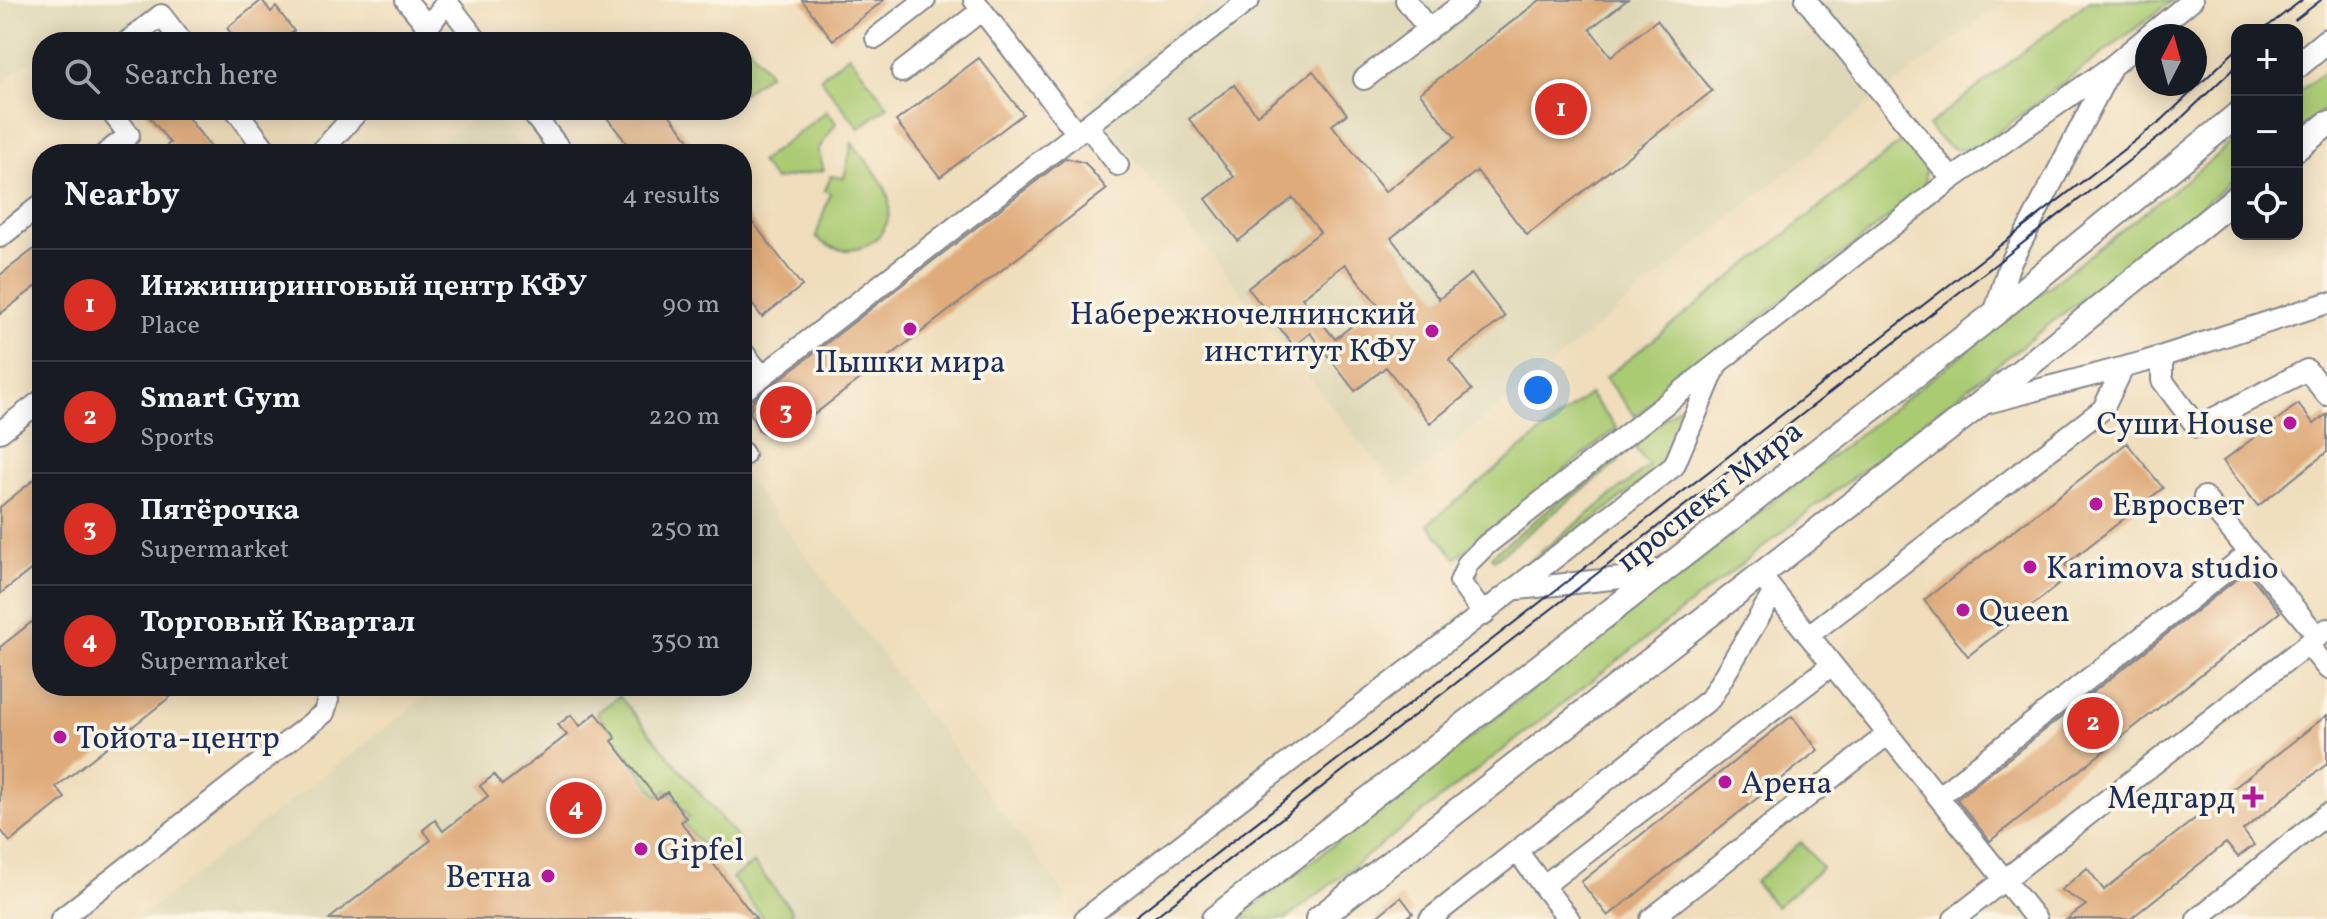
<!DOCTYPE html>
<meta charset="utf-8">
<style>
body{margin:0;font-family:Vollkorn,serif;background:#242831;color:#f1f3f6}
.controls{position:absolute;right:24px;top:24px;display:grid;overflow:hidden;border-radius:16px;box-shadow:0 4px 20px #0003}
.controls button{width:72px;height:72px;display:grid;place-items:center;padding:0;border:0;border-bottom:2px solid #363941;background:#171b24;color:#f1f3f6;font:40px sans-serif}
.compass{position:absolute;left:2135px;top:24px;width:72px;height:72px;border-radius:50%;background:#171b24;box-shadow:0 4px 20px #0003;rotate:6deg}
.you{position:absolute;left:1538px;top:390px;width:28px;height:28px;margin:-20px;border:6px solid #fff;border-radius:50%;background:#1a73e8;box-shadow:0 0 0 12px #1a73e833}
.badge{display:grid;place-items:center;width:52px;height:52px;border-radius:50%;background:#d93025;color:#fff;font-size:26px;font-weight:700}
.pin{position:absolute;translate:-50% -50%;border:4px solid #fff;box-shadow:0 2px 8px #0006}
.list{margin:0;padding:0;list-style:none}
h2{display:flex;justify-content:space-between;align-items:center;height:104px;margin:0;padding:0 32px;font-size:34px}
h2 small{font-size:26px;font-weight:400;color:#9ea1a6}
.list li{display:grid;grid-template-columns:52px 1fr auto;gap:24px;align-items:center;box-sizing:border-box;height:112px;padding:0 32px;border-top:2px solid #363941}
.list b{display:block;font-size:30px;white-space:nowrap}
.list p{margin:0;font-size:26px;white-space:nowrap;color:#9ea1a6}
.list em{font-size:26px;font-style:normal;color:#9ea1a6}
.icon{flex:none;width:44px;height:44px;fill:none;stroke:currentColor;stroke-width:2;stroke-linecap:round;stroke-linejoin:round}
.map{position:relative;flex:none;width:2327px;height:919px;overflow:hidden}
.search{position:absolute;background:#171b24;box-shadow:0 4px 20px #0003;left:32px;top:32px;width:720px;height:88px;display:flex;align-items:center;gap:20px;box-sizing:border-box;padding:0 28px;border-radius:32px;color:#9ea1a6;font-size:30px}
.panel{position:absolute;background:#171b24;box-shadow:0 4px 20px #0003;left:32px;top:144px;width:720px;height:552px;border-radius:32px}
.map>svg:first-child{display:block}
.built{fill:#dfd8b8}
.green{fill:#abcb73;stroke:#637d68;stroke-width:2}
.building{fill:#dfab7a;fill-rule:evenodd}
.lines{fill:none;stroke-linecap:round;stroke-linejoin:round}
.minor-casing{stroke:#85868c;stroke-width:24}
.major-casing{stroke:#85868c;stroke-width:28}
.minor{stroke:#fff;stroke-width:20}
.major{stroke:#fff;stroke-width:24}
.tram{stroke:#1b2f5e;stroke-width:2}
.poi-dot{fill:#b5179e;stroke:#fcf5e5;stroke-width:3}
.labels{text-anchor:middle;stroke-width:7;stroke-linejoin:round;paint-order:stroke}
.poi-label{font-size:32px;fill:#1b2f5e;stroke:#fcf5e5;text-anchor:start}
.street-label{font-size:32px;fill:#1b2f5e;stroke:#fcf5e5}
</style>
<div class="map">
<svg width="2327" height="919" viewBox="0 0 2327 919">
<rect width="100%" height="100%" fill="#fcf5e5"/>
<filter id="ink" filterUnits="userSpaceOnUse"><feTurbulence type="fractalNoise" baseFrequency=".0125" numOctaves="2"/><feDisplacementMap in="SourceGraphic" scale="16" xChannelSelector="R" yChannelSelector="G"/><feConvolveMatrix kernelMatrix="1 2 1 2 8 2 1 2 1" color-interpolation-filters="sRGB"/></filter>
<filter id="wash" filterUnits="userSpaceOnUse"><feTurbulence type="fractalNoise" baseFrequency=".006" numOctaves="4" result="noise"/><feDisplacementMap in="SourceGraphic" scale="32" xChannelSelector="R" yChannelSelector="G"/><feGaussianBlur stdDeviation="1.8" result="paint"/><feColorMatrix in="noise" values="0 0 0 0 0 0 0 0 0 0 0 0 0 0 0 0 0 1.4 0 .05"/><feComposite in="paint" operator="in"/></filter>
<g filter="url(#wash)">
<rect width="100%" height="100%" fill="#efddbb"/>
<path class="built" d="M0 0H160L106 42H42V52L0 84Z
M1213 0H2007L1895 84 1398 489 1087 99Z
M480 110H491L523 154H429Z
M742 472 1068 898 1039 919H137L440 686H742Z"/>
<path class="green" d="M2090 0H2173L1984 143C1957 157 1946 148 1928 126Z
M740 35 769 73 742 94V42H731Z
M849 55 888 106 859 128 820 78Z
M2327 70V107L2297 131V93Z
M827 111 836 123 818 150 824 170 774 180 760 162Z
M1905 139 1925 163V189L1635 416 1605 378Z
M2237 140V178L1286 919H1238Z
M852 143C864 159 882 176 888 196 899 239 848 268 816 237L830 193 825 190 831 176 844 178Z
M1589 394 1617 428 1456 558 1428 524Z
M1695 394 1663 465 1493 599 1481 598 1467 580V573L1474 568 1478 573 1470 580 1484 597 1649 466 1635 448V442Z
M1615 456 1619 461 1494 560 1491 556Z
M619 696 738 839 737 845 715 862 683 822 689 817 667 790 658 797 597 713Z
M1801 842 1822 868 1776 907 1755 882Z
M754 863 792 911 789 919H764L732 878Z"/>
<g id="blocks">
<path class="building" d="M262 0 271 12 276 7 294 31 280 42H238L227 28Z
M802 0H884L833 40Z
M1540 0H1627L1590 29 1611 56 1657 20 1712 91 1527 235 1477 171 1391 238 1439 299 1471 274 1505 317 1449 360 1472 390 1430 423 1386 367 1355 391 1310 333 1294 346 1248 288 1320 232 1293 198 1238 241 1206 199 1234 177 1189 119 1234 85 1257 115 1313 71 1347 114 1332 125 1385 192 1455 137 1420 93ZM1345 264 1378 305 1335 339 1302 298Z
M979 58 1023 114 940 177 896 121Z
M144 110H182L216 154H156L170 143Z
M601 110H666L700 154H635Z
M1066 158 1085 163 1107 189 790 433 776 437 759 431 750 412 753 400Z
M742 208 802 286 762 317 742 291Z
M42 243V282L0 314V275Z
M2298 404 2314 424 2327 414V452L2258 506 2223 461Z
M2127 443 2163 488 2065 565 2072 574 1968 656 1924 600Z
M42 473V561L0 594V507Z
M2247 571 2280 612 1990 841 1957 799Z
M42 614V686H184L56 787 65 798 10 842 0 829V647Z
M596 713 616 738 612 741 657 799 667 792 686 818 681 822 756 919H329L431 840 423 830 435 820 443 831 488 796 480 786 494 775 502 785 567 735 558 725 571 715 580 726Z
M2327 715V764L2243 830 2254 845 2238 857 2226 843 2130 919H2067L2086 905 2061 890 2087 868 2104 890Z
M1792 716 1818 750 1608 916 1581 882Z
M1401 897 1413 913 1405 919H1374Z"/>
</g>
</g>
<g filter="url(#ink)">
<use href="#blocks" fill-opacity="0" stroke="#85868c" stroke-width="2"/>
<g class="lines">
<defs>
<path id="minor" d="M406 0 428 27
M1406 0 1429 30
M1806 0 1952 179
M447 2 478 42
M2148 36 2192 0
M876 38 925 0
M127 42 161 15 182 42
M417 42 448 0
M902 72 982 10
M1364 79 1467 0
M236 110 269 154
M530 110 564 154
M1087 125 1118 165
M1077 133 1249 0
M105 154 129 135 110 110
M319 154 359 110
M0 237 42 204
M1994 314 2009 266 2112 66 2147 37
M742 351 762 376
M2162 357V380L2197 427 2307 370 2327 395
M742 392 1077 133 974 0
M1979 405 2144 362 2327 303
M0 432 42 400
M742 452 744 455
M2204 497 2318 637
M1518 589 1658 574
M1774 592 2036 919
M1484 615 1460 582 1468 563 1486 545 1952 179 2112 66
M1809 635 2103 409 2123 368
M2308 644 2327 668
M1938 797 2249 553
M1517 851 1543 886 1832 665
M1543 886 1569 919
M61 919 324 713 328 700 325 686
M1085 919 1674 466 1717 364
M1430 919 1710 699 1774 592 1759 574
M1651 919 1888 734
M1954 919 2327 629
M2197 919 2327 814"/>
<path id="major" d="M2297 66 2327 41
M2297 148 2327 124
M1214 919 1994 314 2237 115
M1318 919 1979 405 2237 197"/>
</defs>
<use href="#minor" class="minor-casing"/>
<use href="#major" class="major-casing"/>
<use href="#minor" class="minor"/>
<use href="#major" class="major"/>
<path class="tram" d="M2295 20 2321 0
M2263 30 2302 0
M1132 919 2163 119 2237 49
M1152 919 2171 128 2237 65"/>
</g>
</g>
<g class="poi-dot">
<circle cx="910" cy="329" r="8"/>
<circle cx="1432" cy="331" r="8"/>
<circle cx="2290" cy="423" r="8"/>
<circle cx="2096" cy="504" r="8"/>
<circle cx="2030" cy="567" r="8"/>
<circle cx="1963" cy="610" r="8"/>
<circle cx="60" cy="737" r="8"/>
<circle cx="1725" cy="782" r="8"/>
<path d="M2249 785h8v8h8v8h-8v8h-8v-8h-8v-8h8z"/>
<circle cx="641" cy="849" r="8"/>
<circle cx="548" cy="876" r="8"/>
</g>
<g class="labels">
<g class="poi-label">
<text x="1416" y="324" text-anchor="end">Набережночелнинский<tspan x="1416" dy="37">институт КФУ</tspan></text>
<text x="910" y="372" text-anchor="middle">Пышки мира</text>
<text x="2274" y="434" text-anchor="end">Суши House</text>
<text x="2112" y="515">Евросвет</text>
<text x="2046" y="578">Karimova studio</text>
<text x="1979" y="621">Queen</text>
<text x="76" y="748">Тойота-центр</text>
<text x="1741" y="793">Арена</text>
<text x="2235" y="808" text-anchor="end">Медгард</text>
<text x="657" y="860">Gipfel</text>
<text x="532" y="887" text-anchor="end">Ветна</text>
</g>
<g class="street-label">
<text transform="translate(1709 495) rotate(-38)" y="11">проспект Мира</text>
</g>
</g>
</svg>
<div class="controls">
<button>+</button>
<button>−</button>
<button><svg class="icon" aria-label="locate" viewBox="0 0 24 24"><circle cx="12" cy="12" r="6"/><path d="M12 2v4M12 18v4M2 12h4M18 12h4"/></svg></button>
</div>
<svg class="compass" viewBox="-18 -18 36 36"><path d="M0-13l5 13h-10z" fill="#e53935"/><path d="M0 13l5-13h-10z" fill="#9ea1a6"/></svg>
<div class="you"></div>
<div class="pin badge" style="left:1561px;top:109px">1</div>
<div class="pin badge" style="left:2093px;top:723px">2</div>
<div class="pin badge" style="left:786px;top:412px">3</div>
<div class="pin badge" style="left:576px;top:808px">4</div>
<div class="search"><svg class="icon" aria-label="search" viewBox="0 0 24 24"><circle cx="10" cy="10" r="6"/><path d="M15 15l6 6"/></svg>Search here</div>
<section class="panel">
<h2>Nearby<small>4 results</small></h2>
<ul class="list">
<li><span class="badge">1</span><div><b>Инжиниринговый центр КФУ</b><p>Place</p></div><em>90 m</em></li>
<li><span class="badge">2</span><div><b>Smart Gym</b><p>Sports</p></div><em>220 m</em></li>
<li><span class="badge">3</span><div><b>Пятёрочка</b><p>Supermarket</p></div><em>250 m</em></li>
<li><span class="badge">4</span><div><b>Торговый Квартал</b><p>Supermarket</p></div><em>350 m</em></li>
</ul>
</section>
</div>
